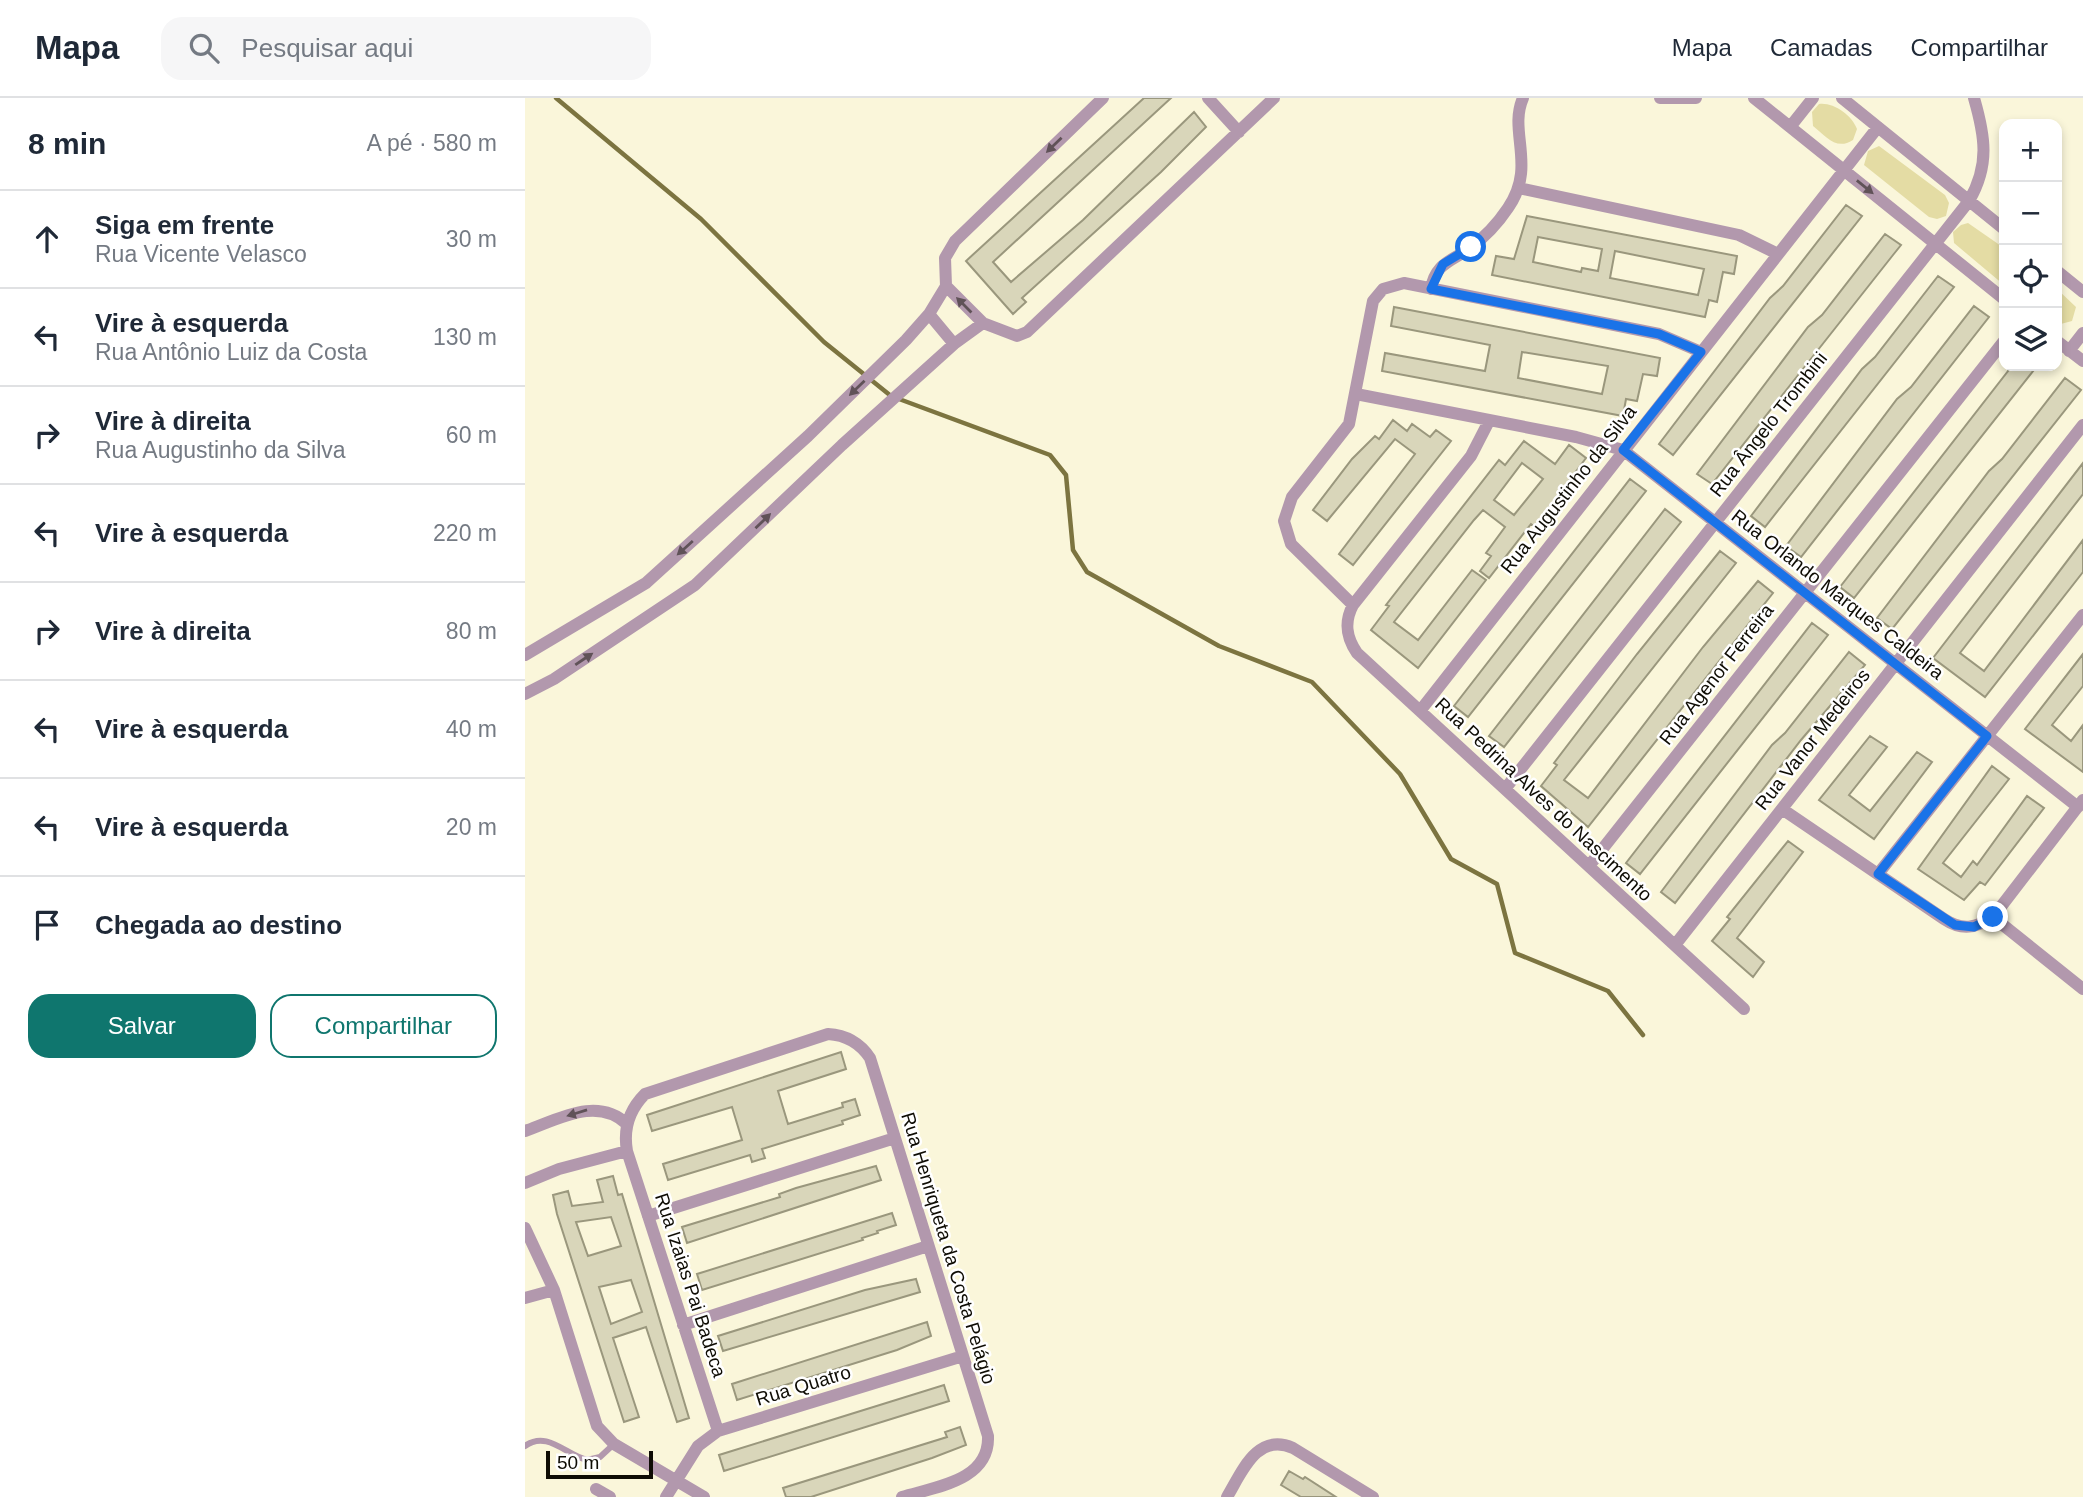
<!DOCTYPE html>
<html lang="pt">
<meta charset="utf-8">
<style>
body{margin:0;font-family:Helvetica,sans-serif;background:#f6f6f7;color:#1f2937}
.controls{position:absolute;right:21px;top:21px;display:grid;overflow:hidden;border-radius:14px;box-shadow:0 4px 10px #0003}
.controls button{width:63px;height:63px;display:grid;place-items:center;padding:0;border:0;border-bottom:2px solid #e0e1e3;background:#fff;color:#1f2937;font:35px sans-serif}
.scale{position:absolute;left:21px;bottom:18px;width:107px;box-sizing:border-box;padding-left:7px;border:4px solid #0e0c04;border-top:0;font-size:19px;line-height:24px;white-space:nowrap;color:#0e0c04;-webkit-text-stroke:5px #fff;paint-order:stroke}
.stop{position:absolute;width:21px;height:21px;margin:-16px;border:5px solid #1a73e8;border-radius:50%;background:#fff}
.stop.end{background:#1a73e8;border-color:#fff;box-shadow:0 2px 7px #0008}
.list{margin:0;padding:0;list-style:none}
h2{display:flex;justify-content:space-between;align-items:center;height:91px;margin:0;padding:0 28px;font-size:30px}
h2 small{font-size:23px;font-weight:400;color:#747a83}
.list li{display:grid;grid-template-columns:46px 1fr auto;gap:21px;align-items:center;box-sizing:border-box;height:98px;padding:0 28px;border-top:2px solid #e0e1e3}
.list b{display:block;font-size:26px;white-space:nowrap}
.list p{margin:0;font-size:23px;white-space:nowrap;color:#747a83}
.list em{font-size:23px;font-style:normal;color:#747a83}
.actions{display:flex;gap:14px;padding:21px 28px}
.actions a{flex:1;padding:16px 0;border:2px solid #0f766e;border-radius:21px;text-align:center;font-size:24px;color:#0f766e}
.actions .main{background:#0f766e;color:#fff}
.icon{flex:none;width:38px;height:38px;fill:none;stroke:currentColor;stroke-width:2;stroke-linecap:round;stroke-linejoin:round}
.map{position:relative;flex:none;width:1558px;height:1399px;overflow:hidden}
header{display:flex;align-items:center;gap:42px;box-sizing:border-box;height:98px;padding:0 35px;background:#fff;border-bottom:2px solid #e0e1e3}
header strong{font-size:33px}
nav{display:flex;gap:38px;margin-inline-start:auto;font-size:24px}
.search{width:490px;height:63px;background:#f6f6f7;display:flex;align-items:center;gap:18px;box-sizing:border-box;padding:0 24px;border-radius:21px;color:#747a83;font-size:26px}
main{display:flex}
aside{flex:1;background:#fff}
.map>svg:first-child{display:block}
.green{fill:#e4dca4}
.lines{fill:none;stroke-linecap:round;stroke-linejoin:round}
.stream{stroke:#7c7440;stroke-width:4.5}
.building{fill:#d9d6ba;stroke:#9a977d;stroke-width:2;fill-rule:evenodd}
.lane{stroke:#b298ad;stroke-width:6}
.street{stroke:#b298ad;stroke-width:12}
.oneway{fill:#605258}
.route{stroke:#1a73e8;stroke-width:9}
.labels{text-anchor:middle;stroke-width:5;stroke-linejoin:round;paint-order:stroke}
.street-label{font-size:19px;fill:#0e0c04;stroke:#fff}
</style>
<header>
<strong>Mapa</strong>
<div class="search"><svg class="icon" aria-label="search" viewBox="0 0 24 24"><circle cx="10" cy="10" r="6"/><path d="M15 15l6 6"/></svg>Pesquisar aqui</div>
<nav><a>Mapa</a><a>Camadas</a><a>Compartilhar</a></nav>
</header>
<main>
<aside>
<h2>8 min<small>A pé · 580 m</small></h2>
<ul class="list">
<li><svg class="icon" aria-label="ahead" viewBox="0 0 24 24"><path d="M12 20V5M6 11l6-6 6 6"/></svg><div><b>Siga em frente</b><p>Rua Vicente Velasco</p></div><em>30 m</em></li>
<li><svg class="icon" aria-label="left" viewBox="0 0 24 24"><path d="M17 20v-9H6M10 6l-5 5 5 5"/></svg><div><b>Vire à esquerda</b><p>Rua Antônio Luiz da Costa</p></div><em>130 m</em></li>
<li><svg class="icon" aria-label="right" viewBox="0 0 24 24"><path d="M7 20v-9h11M14 6l5 5-5 5"/></svg><div><b>Vire à direita</b><p>Rua Augustinho da Silva</p></div><em>60 m</em></li>
<li><svg class="icon" aria-label="left" viewBox="0 0 24 24"><path d="M17 20v-9H6M10 6l-5 5 5 5"/></svg><div><b>Vire à esquerda</b></div><em>220 m</em></li>
<li><svg class="icon" aria-label="right" viewBox="0 0 24 24"><path d="M7 20v-9h11M14 6l5 5-5 5"/></svg><div><b>Vire à direita</b></div><em>80 m</em></li>
<li><svg class="icon" aria-label="left" viewBox="0 0 24 24"><path d="M17 20v-9H6M10 6l-5 5 5 5"/></svg><div><b>Vire à esquerda</b></div><em>40 m</em></li>
<li><svg class="icon" aria-label="left" viewBox="0 0 24 24"><path d="M17 20v-9H6M10 6l-5 5 5 5"/></svg><div><b>Vire à esquerda</b></div><em>20 m</em></li>
<li><svg class="icon" aria-label="arrive" viewBox="0 0 24 24"><path d="M6 21V4h12l-3 4 3 4H6"/></svg><div><b>Chegada ao destino</b></div></li>
</ul>
<div class="actions"><a class="main">Salvar</a><a>Compartilhar</a></div>
</aside>
<div class="map">
<svg width="1558" height="1399" viewBox="0 0 1558 1399">
<rect width="100%" height="100%" fill="#faf6da"/>
<path class="green" d="M1294 6C1308 4 1327 17 1332 31L1328 42C1311 53 1301 38 1288 28L1287 14Z
M1354 48 1420 97 1424 105 1421 118 1412 121 1404 119 1339 67 1343 53Z
M1443 125 1479 150V187L1429 145 1428 134 1436 127Z
M1532 191 1551 209 1547 223 1532 227Z"/>
<g class="lines">
<path class="stream" d="M31 0 176 121 299 244 366 298 525 357 541 377 548 452 562 474 694 548 787 584 875 676 926 761 972 786 990 855 1083 893 1118 937"/>
</g>
<path class="building" d="M619 0H646L468 164 486 184 558 122 669 14 681 29 636 74 497 200 501 204 488 216 441 163Z
M1321 107 1337 118 1148 357 1134 346 1245 200 1258 188Z
M1002 118 1212 158 1209 176 1198 174 1192 204 1184 202 1180 219 967 177 971 158 989 161ZM1013 139 1077 151 1073 173 1057 170 1056 174 1008 164ZM1090 153 1179 171 1173 197 1085 180Z
M1360 136 1376 147 1368 157 1187 386 1172 376 1283 229 1297 217Z
M1413 178 1429 189 1240 429 1226 418 1337 271 1350 259Z
M1449 208 1464 219 1276 459 1261 448 1372 301 1386 289Z
M869 209 1135 260 1132 278 1118 276 1112 303 1101 301 1098 318 857 273 860 255 960 273 965 247 866 228ZM997 254 1083 268 1077 296 993 280Z
M1487 268H1512L1329 500 1315 489Z
M1540 280 1556 292 1367 531 1352 520 1464 373 1477 361Z
M868 322 882 333 887 326 905 339 911 332 926 343 828 467 814 456 890 356 870 341 802 423 788 412 827 361 850 338 854 341Z
M999 343 1030 366 1044 347 1061 360 1035 395 1040 400 1016 433 1006 426 964 480 955 473 966 458 961 455 980 429 958 412 949 422 869 524 893 542 947 472 961 482 893 570 846 532 864 508 861 507 974 362 980 367ZM997 365 1018 381 989 417 969 402Z
M1558 365V396L1435 555 1459 573 1558 442V474L1460 599 1408 560Z
M1105 381 1121 393 943 619 929 608Z
M1140 411 1156 424 979 649 964 638Z
M1195 453 1211 465 1039 682 1063 700 1178 549 1233 483 1248 495 1063 729 1016 688 1032 667 1029 665 1112 556Z
M1287 525 1303 537 1115 776 1101 765Z
M1324 554 1340 567 1276 642 1150 805 1136 794 1247 647 1260 635Z
M1558 556V588L1527 627 1546 643 1558 627V674L1500 631Z
M1345 638 1362 649 1324 697 1345 713 1392 654 1407 664 1349 741 1294 702Z
M1467 668 1484 681 1418 765 1436 779 1448 763 1452 767 1502 698 1519 710 1460 787 1455 784 1439 802 1393 771Z
M1263 743 1278 754 1212 840 1239 864 1228 879 1187 843 1205 821 1202 819Z
M316 954 321 971 253 993 263 1026 318 1009 317 1005 330 1001 335 1017 317 1023 318 1026 237 1051 240 1060 227 1064 225 1057 143 1082 138 1066 217 1042 207 1009 127 1033 122 1017Z
M351 1068 356 1082 162 1145 157 1129 255 1099 254 1096 271 1090Z
M88 1078 93 1097 97 1096 164 1320 152 1324 121 1229 88 1240 114 1319 99 1324 32 1116 28 1097 43 1093 47 1108 78 1104 72 1082ZM86 1119 96 1148 63 1158 51 1124ZM106 1182 117 1214 86 1226 74 1189Z
M367 1115 371 1127 352 1133 353 1135 337 1140 338 1142 177 1192 172 1176Z
M391 1181 395 1194 198 1253 193 1238 340 1192Z
M402 1224 406 1238 372 1252 212 1302 207 1286Z
M419 1287 424 1303 199 1373 194 1357Z
M435 1329 441 1347 407 1360 286 1399H261L258 1390 422 1339 420 1334Z
M764 1373 778 1381 780 1379 811 1399H776L756 1387Z"/>
<g class="lines">
<path class="lane" d="M0 1348C22 1332 41 1357 62 1362L75 1359 89 1346"/>
<path class="street" d="M683 0 714 34
M1135 0H1171
M1229 0 1479 201
M1317 0 1479 131
M1265 29 1288 0
M994 90 1214 137 1253 156
M1532 173 1558 194
M421 188 458 225 492 238 502 234 749 0
M421 188 420 160 430 143 578 0
M906 191C910 165 927 163 945 150 960 139 973 125 983 110 1012 68 983 34 998 0
M404 216 429 246
M1532 243 1558 263
M1544 253 1558 235
M831 296 1051 339 1098 352 1553 709
M964 323 946 358 828 507C819 524 821 539 832 555L1219 911
M828 507 766 446 759 423 767 399 824 326 848 203 858 191 879 185 1134 236 1176 254
M0 557 121 485 283 338 381 242 404 216 421 188
M0 596 29 581 170 487 317 347 429 246 458 225
M895 613 1353 29
M980 691 1444 103C1465 67 1460 38 1449 0
M1257 711 1419 821C1437 833 1451 830 1468 819L1558 702
M1064 768 1479 243
M1353 776 1558 517
M1468 819 1558 891
M1150 847 1558 327
M0 1033C34 1021 72 998 102 1026
M0 1085 34 1071 102 1053
M123 1118 370 1040
M0 1130 29 1192 72 1328 89 1346 179 1399
M0 1200 29 1192
M158 1227 403 1148
M193 1333 102 1053C98 1030 104 1012 120 996L303 936C321 937 335 945 345 960L463 1338C465 1383 410 1389 377 1399
M71 1391 85 1399
M141 1399 173 1348 193 1333 438 1258
M702 1399C717 1374 732 1334 768 1350L848 1399"/>
</g>
<defs><path id="oneway-solid" d="M-6-.8H1V-3.2L6.5 0L1 3.2V.8H-6Z" transform="scale(1.75)"/></defs>
<g class="oneway">
<use href="#oneway-solid" transform="translate(529 47) rotate(136)"/>
<use href="#oneway-solid" transform="translate(1340 89) rotate(39)"/>
<use href="#oneway-solid" transform="translate(439 207) rotate(-135)"/>
<use href="#oneway-solid" transform="translate(332 290) rotate(136)"/>
<use href="#oneway-solid" transform="translate(238 423) rotate(-44)"/>
<use href="#oneway-solid" transform="translate(160 450) rotate(138)"/>
<use href="#oneway-solid" transform="translate(59 561) rotate(-34)"/>
<use href="#oneway-solid" transform="translate(52 1015) rotate(163)"/>
</g>
<g class="lines">
<path class="route" d="M946 149 918 166 906 191 1134 236 1176 254 1098 352 1462 638 1353 776 1430 827 1449 829 1468 819"/>
</g>
<g class="labels">
<g class="street-label">
<text transform="translate(1243 326) rotate(-52)" y="7">Rua Ângelo Trombini</text>
<text transform="translate(1043 391) rotate(-52)" y="7">Rua Augustinho da Silva</text>
<text transform="translate(1313 496) rotate(38)" y="7">Rua Orlando Marques Caldeira</text>
<text transform="translate(1191 576) rotate(-52)" y="7">Rua Agenor Ferreira</text>
<text transform="translate(1287 641) rotate(-52)" y="7">Rua Vanor Medeiros</text>
<text transform="translate(1019 701) rotate(43)" y="7">Rua Pedrina Alves do Nascimento</text>
<text transform="translate(424 1150) rotate(73)" y="7">Rua Henriqueta da Costa Pelágio</text>
<text transform="translate(166 1187) rotate(72)" y="7">Rua Izaias Pai Badeca</text>
<text transform="translate(278 1287) rotate(-17)" y="7">Rua Quatro</text>
</g>
</g>
</svg>
<div class="controls">
<button>+</button>
<button>−</button>
<button><svg class="icon" aria-label="locate" viewBox="0 0 24 24"><circle cx="12" cy="12" r="6"/><path d="M12 2v4M12 18v4M2 12h4M18 12h4"/></svg></button>
<button><svg class="icon" aria-label="layers" viewBox="0 0 24 24"><path d="M12 4l9 5-9 5-9-5zM3 14l9 5 9-5"/></svg></button>
</div>
<div class="scale">50 m</div>
<div class="stop" style="left:946px;top:149px"></div>
<div class="stop end" style="left:1468px;top:819px"></div>
</div>
</main>
